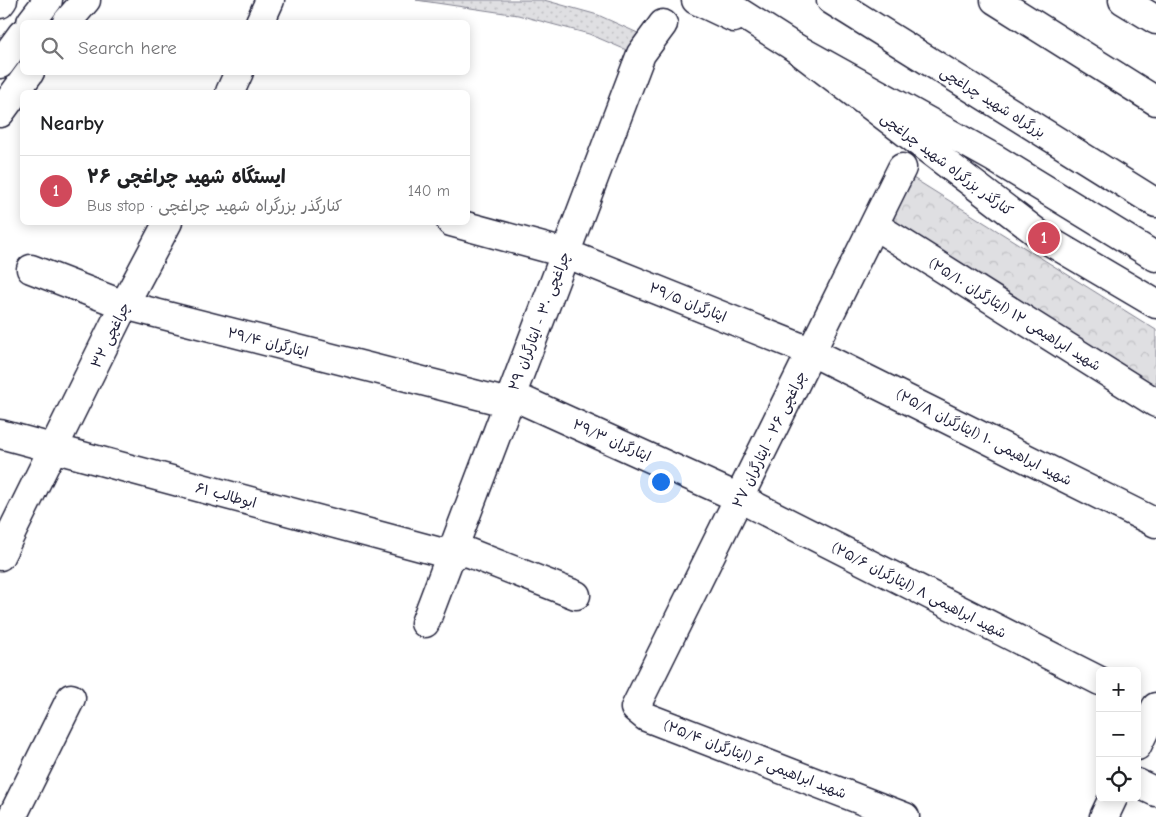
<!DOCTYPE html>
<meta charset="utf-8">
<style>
body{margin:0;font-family:"Comic Neue","Playpen Sans Arabic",sans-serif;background:#f6f6f6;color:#202124}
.controls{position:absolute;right:15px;bottom:15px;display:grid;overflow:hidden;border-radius:8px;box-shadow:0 2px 12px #0003}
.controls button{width:45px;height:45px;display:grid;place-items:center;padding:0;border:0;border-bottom:1px solid #e0e0e0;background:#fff;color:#202124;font:25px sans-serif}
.you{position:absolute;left:660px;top:481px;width:18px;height:18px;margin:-12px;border:4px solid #fff;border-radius:50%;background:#1a73e8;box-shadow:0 0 0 8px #1a73e833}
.badge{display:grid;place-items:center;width:32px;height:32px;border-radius:50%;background:#d1495b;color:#fff;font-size:16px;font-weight:700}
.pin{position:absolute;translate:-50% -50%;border:2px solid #fff;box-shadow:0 1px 5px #0006}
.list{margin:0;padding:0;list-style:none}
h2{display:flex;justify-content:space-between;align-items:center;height:65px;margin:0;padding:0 20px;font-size:21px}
h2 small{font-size:16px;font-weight:400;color:#757577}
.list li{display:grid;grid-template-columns:32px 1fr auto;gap:15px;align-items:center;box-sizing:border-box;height:70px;padding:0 20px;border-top:1px solid #e0e0e0}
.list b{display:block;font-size:19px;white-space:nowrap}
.list p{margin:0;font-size:16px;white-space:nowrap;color:#757577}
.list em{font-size:16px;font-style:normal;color:#757577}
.icon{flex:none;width:28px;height:28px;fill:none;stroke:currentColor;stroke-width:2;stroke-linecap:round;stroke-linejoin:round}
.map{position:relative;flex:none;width:1156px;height:817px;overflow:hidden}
.search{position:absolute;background:#fff;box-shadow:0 2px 12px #0003;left:20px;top:20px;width:450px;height:55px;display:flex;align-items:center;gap:12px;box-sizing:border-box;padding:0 18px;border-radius:8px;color:#757577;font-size:19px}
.panel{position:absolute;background:#fff;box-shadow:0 2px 12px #0003;left:20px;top:90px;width:450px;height:135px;border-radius:8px}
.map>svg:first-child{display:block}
.grass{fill:url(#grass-dots);stroke:#80808e}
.park{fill:url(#park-crowns);stroke:#80808e}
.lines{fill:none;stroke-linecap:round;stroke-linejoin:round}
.minor-casing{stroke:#22223b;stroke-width:31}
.major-casing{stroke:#22223b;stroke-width:31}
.highway-casing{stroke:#22223b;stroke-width:31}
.minor{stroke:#fff;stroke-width:28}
.major{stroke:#fff;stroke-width:28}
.highway{stroke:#fff;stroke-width:28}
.labels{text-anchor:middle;stroke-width:4;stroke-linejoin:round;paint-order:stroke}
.street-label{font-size:14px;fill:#22223b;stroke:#fff}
</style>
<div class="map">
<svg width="1156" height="817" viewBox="0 0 1156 817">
<defs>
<pattern id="grass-dots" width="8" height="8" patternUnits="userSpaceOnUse" patternTransform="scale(1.25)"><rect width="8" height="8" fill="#dfdfe2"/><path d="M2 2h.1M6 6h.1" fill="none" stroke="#bfbfc3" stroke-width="1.8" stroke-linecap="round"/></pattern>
<pattern id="park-crowns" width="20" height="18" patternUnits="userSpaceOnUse" patternTransform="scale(1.25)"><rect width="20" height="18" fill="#dfdfe2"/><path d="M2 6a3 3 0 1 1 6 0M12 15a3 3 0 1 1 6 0" fill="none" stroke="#bfbfc3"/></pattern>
</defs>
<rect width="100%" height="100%" fill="#fff"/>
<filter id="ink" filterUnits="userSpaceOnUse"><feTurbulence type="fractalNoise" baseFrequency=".02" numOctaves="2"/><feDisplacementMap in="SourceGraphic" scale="10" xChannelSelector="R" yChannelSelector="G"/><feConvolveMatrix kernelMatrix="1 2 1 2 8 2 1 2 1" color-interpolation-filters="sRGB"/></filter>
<g filter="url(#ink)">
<path class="grass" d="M416 0H544L598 15 640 34 631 52 589 34 518 15Z"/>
<path class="park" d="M913 178 1156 330V392L887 225Z"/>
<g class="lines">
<defs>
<path id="minor" d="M260 22 270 0
M230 92 239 72
M902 168 635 708 646 717 905 817
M451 222 565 253 812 352 1156 523
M874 225 1156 403
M31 269 124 305 509 403
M511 395 739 498 1100 681
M0 434 451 555 467 552 576 595
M0 556 124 305 168 222
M425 623 641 54 663 24
M1137 746 1156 707
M1137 783 1156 792
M12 817 71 698
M1104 817 1113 798"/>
<path id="major" d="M696 0 734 18
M720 0 794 47 1044 238 1156 304
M1123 0 1156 20
M0 4 3 0
M31 22 48 0
M67 22 86 0
M0 64 22 34
M0 113 30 72"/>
<path id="highway" d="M831 0 1156 203
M995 0 1156 101
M794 47 994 158 1156 257"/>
</defs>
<use href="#minor" class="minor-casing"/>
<use href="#major" class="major-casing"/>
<use href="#highway" class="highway-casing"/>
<use href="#minor" class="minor"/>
<use href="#major" class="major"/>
<use href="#highway" class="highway"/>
</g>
</g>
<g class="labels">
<g class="street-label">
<text transform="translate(993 102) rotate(32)" y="5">بزرگراه شهید چراغچی</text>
<text transform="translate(947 164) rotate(37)" y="5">کنارگذر بزرگراه شهید چراغچی</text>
<text transform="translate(688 302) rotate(22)" y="5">ایثارگران ۲۹/۵</text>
<text transform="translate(1015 314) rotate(32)" y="5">شهید ابراهیمی ۱۲ (ایثارگران ۲۵/۱۰)</text>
<text transform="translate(539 321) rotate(-69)" y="5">چراغچی ۳۰ - ایثارگران ۲۹</text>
<text transform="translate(110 335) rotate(-64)" y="5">چراغچی ۳۲</text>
<text transform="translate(268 342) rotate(14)" y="5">ایثارگران ۲۹/۴</text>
<text transform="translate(984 437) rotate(27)" y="5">شهید ابراهیمی ۱۰ (ایثارگران ۲۵/۸)</text>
<text transform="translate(769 439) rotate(-64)" y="5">چراغچی ۲۶ - ایثارگران ۲۷</text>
<text transform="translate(612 440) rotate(24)" y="5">ایثارگران ۲۹/۳</text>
<text transform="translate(226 495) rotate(15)" y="5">ابوطالب ۶۱</text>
<text transform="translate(919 590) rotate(27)" y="5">شهید ابراهیمی ۸ (ایثارگران ۲۵/۶)</text>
<text transform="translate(755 759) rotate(21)" y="5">شهید ابراهیمی ۶ (ایثارگران ۲۵/۴)</text>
</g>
</g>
</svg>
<div class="controls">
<button>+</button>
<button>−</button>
<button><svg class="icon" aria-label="locate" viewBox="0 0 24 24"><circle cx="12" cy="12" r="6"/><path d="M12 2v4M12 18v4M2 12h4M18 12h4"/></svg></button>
</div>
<div class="you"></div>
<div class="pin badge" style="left:1044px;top:238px">1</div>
<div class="search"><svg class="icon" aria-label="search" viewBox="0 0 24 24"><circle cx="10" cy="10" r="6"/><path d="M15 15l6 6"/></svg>Search here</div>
<section class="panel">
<h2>Nearby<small></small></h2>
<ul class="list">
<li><span class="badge">1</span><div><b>ایستگاه شهید چراغچی ۲۶</b><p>Bus stop · کنارگذر بزرگراه شهید چراغچی</p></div><em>140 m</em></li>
</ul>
</section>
</div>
